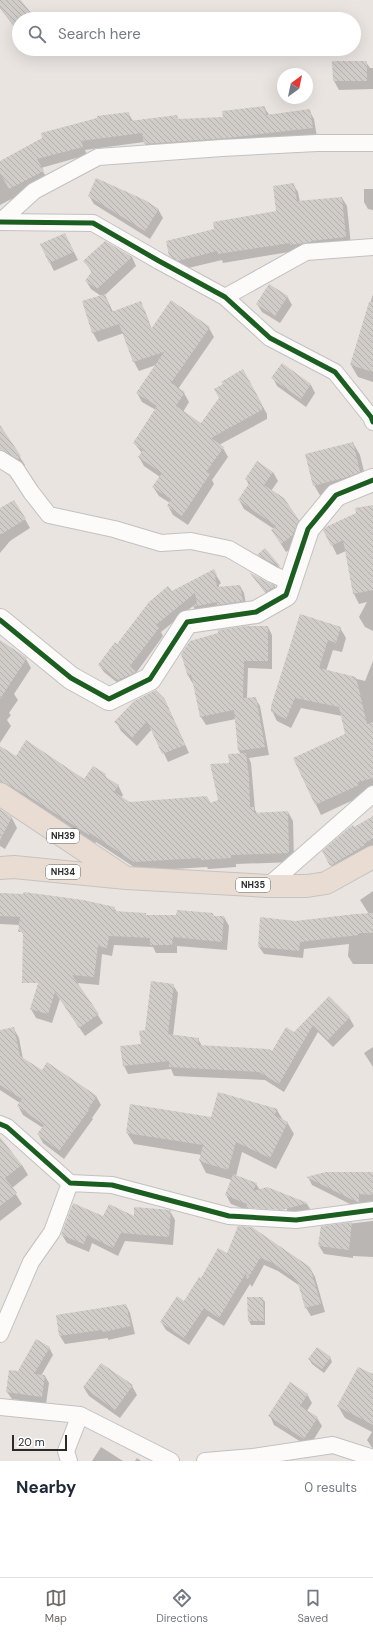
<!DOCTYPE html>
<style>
body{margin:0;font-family:"DM Sans",sans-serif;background:#f6f6f7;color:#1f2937}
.compass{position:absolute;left:277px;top:68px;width:36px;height:36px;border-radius:50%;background:#fff;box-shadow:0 4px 16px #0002;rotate:33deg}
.scale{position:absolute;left:12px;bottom:10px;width:55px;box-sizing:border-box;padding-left:4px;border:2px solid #2b2b2b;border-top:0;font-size:11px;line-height:14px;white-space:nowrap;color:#2b2b2b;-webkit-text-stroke:3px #fff;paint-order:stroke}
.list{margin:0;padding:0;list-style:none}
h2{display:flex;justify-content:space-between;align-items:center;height:52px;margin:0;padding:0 16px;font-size:17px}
h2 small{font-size:13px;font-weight:400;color:#747a83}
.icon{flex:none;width:22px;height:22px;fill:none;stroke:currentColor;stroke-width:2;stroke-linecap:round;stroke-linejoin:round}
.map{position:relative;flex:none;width:373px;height:1461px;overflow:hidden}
.search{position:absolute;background:#fff;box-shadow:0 4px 16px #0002;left:12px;right:12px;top:12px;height:44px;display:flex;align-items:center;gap:10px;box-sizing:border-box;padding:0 14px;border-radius:22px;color:#747a83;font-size:15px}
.sheet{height:116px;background:#fff}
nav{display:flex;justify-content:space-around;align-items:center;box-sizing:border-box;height:56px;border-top:1px solid #e0e1e3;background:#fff;font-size:11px;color:#747a83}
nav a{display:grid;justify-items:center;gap:2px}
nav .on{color:#6e6c6a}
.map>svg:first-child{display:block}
.shadow{fill:#0003;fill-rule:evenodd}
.building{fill:url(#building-back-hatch)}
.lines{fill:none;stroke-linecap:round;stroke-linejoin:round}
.street-casing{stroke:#c2c1c2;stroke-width:18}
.secondary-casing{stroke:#c2c1c2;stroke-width:24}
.highway-casing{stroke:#c5c3c1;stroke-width:24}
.street{stroke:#fcfbfa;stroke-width:16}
.secondary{stroke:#fcfbfa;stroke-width:22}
.highway{stroke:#e9dcd3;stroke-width:22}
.cycleway-casing{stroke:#fff;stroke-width:8}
.cycleway{stroke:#1b5e20;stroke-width:5}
.labels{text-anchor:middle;stroke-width:3;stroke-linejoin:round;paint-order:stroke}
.shield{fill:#fff;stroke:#6b6b6b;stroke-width:1}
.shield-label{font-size:9px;font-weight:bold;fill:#2b2b2b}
</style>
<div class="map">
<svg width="373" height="1461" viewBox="0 0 373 1461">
<defs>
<pattern id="building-back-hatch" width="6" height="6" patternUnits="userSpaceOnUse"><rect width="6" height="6" fill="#d0cdc9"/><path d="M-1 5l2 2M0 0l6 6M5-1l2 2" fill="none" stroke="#b3b0ad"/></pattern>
</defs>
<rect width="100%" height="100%" fill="#e9e4e0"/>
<path class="shadow" d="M0 0H20L34 19H19V33L0 8Z
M333 62H366L370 68H373V89L339 90 334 81Z
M264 107 270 116 309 110 314 119 317 137 149 152 144 142 85 150 87 155 41 168 48 180 0 205V162L128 113 133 121 176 116 179 120 224 118Z
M293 184 298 192 300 202 342 198 347 206 351 246 295 251 223 263 222 260 184 269 175 264 170 255 215 230 277 212Z
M364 189H373V210L368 209 364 202Z
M89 196 158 209 163 218 150 239 94 204Z
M69 242 78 260 54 271 41 245Z
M105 242 132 257 136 266 105 295 113 312 140 302 145 311 152 330 209 328 214 337 178 389 184 393 189 402 183 412 201 424 243 371 267 414V419L219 445 223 448 228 457 212 480 214 484 188 525 173 515 168 506 170 503 159 496 153 487 160 477 144 466 139 457 142 453 134 443 156 410 142 402 137 393 156 365 139 371 134 362 124 333 98 342 93 333 83 302 101 296 91 289 86 281 92 273 85 261Z
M373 294V382L358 377 351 365Z
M287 296 292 305 280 323 262 312 257 304Z
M282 365 311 385 315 393 306 407 277 386 273 378Z
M0 427 25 465 23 467 0 459Z
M353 443 360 455 367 484 321 497 314 485Z
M273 472 278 481 271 491 298 520 303 529 297 545 286 552 272 530 274 529 244 509 239 500 249 485 246 479Z
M373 506V631L365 627 359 617 367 602 359 604 354 594 346 551 337 555 332 545Z
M0 509 25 519 30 528 10 541 0 553Z
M265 550 280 568 283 574 264 563 259 555Z
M251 574 275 587 280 595 271 600Z
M216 575 221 583 219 585V588L240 586 244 593 247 609 197 614 193 606 161 632 163 636 136 673 140 680 124 688 104 672 99 665 171 592Z
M300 615 340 628 346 638 342 652 333 650 326 671 365 681 373 661V789L362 792 364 795 321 815 294 759 346 734 342 716 301 708 291 728 277 721 272 711Z
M268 627 272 635V669L248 668 247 698H255L260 706 269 755 249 758 251 763 255 810 257 813 288 812 293 821 294 862 236 864V867L208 869 207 867 140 871 96 842 95 844 31 804 0 792V747L17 757 84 780 105 775 107 779 118 785 123 795 121 798 129 803 207 797 211 804 219 801 231 764 241 754 239 751 236 719 206 725 201 717 194 683 193 684 189 677 182 654Z
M0 642 26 659 31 668 14 694 18 700 9 713 11 715 7 720 11 726 0 743Z
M164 698 189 753 168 762 152 729 137 746 121 731 116 722Z
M0 810 12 818 17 828 5 849 0 846Z
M373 818V849L336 873 323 852 354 829Z
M373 891V964H353L348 956 349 944 304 949 303 958 264 954 259 947 295 922 349 915 369 914 360 900Z
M0 893 114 908 117 912 145 914 147 916 213 914 214 917H224L229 926 227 950 177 946V953H156L153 947 114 945 112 956 102 954 99 985 77 983 103 1023 85 1036 60 999 52 1023 36 1018 31 1009 47 958 25 937 20 929V925L0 924Z
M173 985 178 993 173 1036 198 1039 202 1046 272 1052 294 1033 329 998 349 1017 354 1026 333 1047 318 1032 284 1092 265 1080 174 1076 171 1069 128 1074 124 1066 142 1045 146 1031Z
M14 1029 19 1038 23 1059 42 1071 96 1096 101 1105 92 1118 93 1119 64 1159 43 1143 38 1134 43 1128 23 1115 18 1106 20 1103 0 1090V1031Z
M373 1047V1067L364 1053Z
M277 1110 283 1120 287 1122 294 1134 276 1169 242 1152 236 1176 256 1184 260 1190 267 1188 307 1204 312 1212 287 1218 249 1211 231 1204 226 1195 232 1180 206 1173 200 1161 202 1155 134 1144 127 1133 212 1118ZM248 1207 287 1209V1211L248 1209Z
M0 1148 22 1165 28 1175 12 1188 22 1204 0 1221Z
M373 1170V1209H360L312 1185 308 1177 373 1173Z
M170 1211 175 1220 173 1245 125 1241 118 1256 92 1243 89 1252 67 1243 62 1235 104 1217H135Z
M373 1221V1257L353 1256V1258L324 1254 319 1246 321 1227Z
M239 1227 310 1268 315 1277 325 1312 311 1316 306 1308 300 1286 278 1271 264 1265 252 1287 250 1284 224 1326 208 1316 189 1345 166 1330 161 1322 185 1303 201 1280 228 1254Z
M262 1298 265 1302V1325H251L249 1321Z
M126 1305 130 1313 135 1334 108 1340V1338L65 1344 60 1336 57 1316Z
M49 1347 53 1355 41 1376H45L49 1383 46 1404 12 1399 7 1392 18 1372Z
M330 1357 332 1362 324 1373 312 1364 309 1359Z
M373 1376V1449L367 1440 372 1432 345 1418 338 1406Z
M132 1386 137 1395 120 1418 89 1396 84 1388Z
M307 1394 312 1403 307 1411 317 1418 322 1426 309 1447 274 1425 270 1416Z
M101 1447 123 1461H92Z
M137 1458 141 1461H135Z"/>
<path class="building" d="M0 0H21L32 14 26 19H19V24L15 27 0 7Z
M332 61H367V81H333Z
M265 106 266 115 310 109 313 128 227 138 144 144 142 133 81 141 83 147 37 159 44 171 9 189 0 173V161L42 138 41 133 97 118V116L129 112 130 121 177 115 178 119 223 117 222 111Z
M96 178 145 200 159 209 145 231 88 196Z
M294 183 297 201 342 197 346 237 311 241V242L290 245V243L218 254 217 251 178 261 169 256 166 241 214 229 213 222 276 211 273 186Z
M65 233 74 252 49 263 40 244Z
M105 241 132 257 97 289 85 281 92 271 83 261Z
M269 284 288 296 275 316 256 304Z
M105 294 111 312 141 301 151 329 171 300 210 327 171 383 185 392 176 406 201 423 219 398 214 389 223 384 221 382 243 369 262 404V410L211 438 224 447 206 472 210 474 182 516 167 506 171 499 152 487 162 473 138 457 143 450 133 443 157 406 136 393 164 352 133 362 119 324 92 333 82 301Z
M369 302H373V372L350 365Z
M282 363 311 384 301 399 271 378Z
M0 425 21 456 18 459 0 450Z
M353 442 360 472 344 478 313 486 305 454Z
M257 461 273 472 264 485 284 498 299 520 292 536 281 544 271 530 276 526 238 500 250 482 245 479Z
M14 500 26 519 0 535V508Z
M373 505V590L353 594 343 540 331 546 323 530 326 527 356 513 355 508Z
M265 548 281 567 257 555Z
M214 569 217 575 215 577 217 587 240 585 243 601 217 605V602L192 607 197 603 195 593 156 625 159 628 130 666 136 672 118 680 98 665 115 642 117 644 149 602 168 586 172 591Z
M249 572 267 582 276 586 265 592Z
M300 614 341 627 336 643 328 640 319 668 356 677 367 724 373 722V778L358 782 359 785 315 805 293 758 345 734 339 707 295 698 286 719 271 712V706Z
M246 626H268V661H244L243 698 256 697 265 747 238 751 234 710 200 717 191 674 188 677 181 654 190 641 218 633V630Z
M0 640 27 658 0 699Z
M156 690 164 698 185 745 162 754 147 721 132 738 114 722 134 701Z
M26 740 84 779 93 766 106 774 104 776 119 785 114 792 130 802 207 796 210 803 218 800 210 764 229 763 228 754 246 753 249 777 250 807H254V813L288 811 289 853 231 855V858L201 860V858L134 862 90 833 89 835 25 794 7 784 0 782V746L16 756Z
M0 809 12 817 0 840Z
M373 816V838L364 844 365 845 330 866 322 851 349 828 353 825 354 827Z
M24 892 83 900 115 907 114 911 146 913V915H176L177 910 213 913V916H224L222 942 173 937 172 945H150V938L109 936 107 948 98 946 94 977 72 975 99 1014 79 1028 55 992 48 1014 30 1009 38 983H22L23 932H18L20 917 0 916V893L23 894Z
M373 913V933H359V935L300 942 299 951 258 947 260 917 295 921 356 914Z
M151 981 174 984 168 1034 199 1038 198 1045 269 1049 272 1051 286 1027 294 1032 329 996 350 1017 328 1040 313 1025 279 1084 259 1072 169 1067V1061L123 1066 120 1046 141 1044 139 1031 145 1030Z
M14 1027 20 1056 42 1070 47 1062 97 1096 88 1109 89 1110 59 1151 37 1134 44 1125 17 1106 22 1099 0 1085V1030Z
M218 1092 278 1109 274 1115 288 1122 270 1158 236 1142 228 1170 199 1161 203 1145 126 1133 130 1104 211 1117Z
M0 1137 22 1165 5 1178 17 1193 0 1206Z
M326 1172H373V1195L359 1194V1202H357L306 1177Z
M233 1174 257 1183 253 1191 267 1187 308 1203 282 1210 246 1208 247 1204 225 1195Z
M73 1203 103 1216 109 1204 134 1216V1207L171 1210 169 1237 121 1233 113 1248 87 1235 84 1244 61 1235Z
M352 1222 349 1250 318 1246 321 1226Z
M238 1226 252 1227 310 1267 321 1304 305 1308 297 1280 273 1263 260 1258 247 1280 246 1273 219 1318 204 1308 184 1338 160 1322 177 1296 184 1301 199 1277 201 1278 218 1248 227 1253Z
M247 1297H263L264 1321H248Z
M126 1304 131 1326 103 1332 102 1330 59 1336 56 1315Z
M36 1339 50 1347 34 1374 45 1375 42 1397 6 1392 9 1370 18 1371Z
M317 1347 331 1357 322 1369 308 1359Z
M101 1363 133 1385 115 1410 83 1387Z
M358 1367 373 1374V1425L337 1406Z
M290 1382 308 1394 300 1406 318 1417 304 1439 268 1416Z"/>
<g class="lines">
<defs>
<path id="street" d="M0 222 93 223 159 261 225 297 270 338 335 372 371 417 373 422
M0 222 34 191 98 157 222 148 317 143H373
M225 297 306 252 373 247
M0 459 16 469 31 492 49 515 114 529 161 543 191 541 229 549 272 574 290 582
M268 886 373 794
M0 1124 7 1127 70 1183 112 1185 229 1216 296 1220 373 1210
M0 1334 31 1262 52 1232 70 1183
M0 1407 80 1415 171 1461
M69 1461 66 1451 80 1415
M205 1461 253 1457 333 1445 373 1458"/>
<path id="secondary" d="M0 620 71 678 109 699 150 679 187 622 256 612 286 595 308 529 336 495 373 480"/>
<path id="highway" d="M0 794 123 876
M0 868 14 867 126 878 268 886H307L326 883 373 857"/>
</defs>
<use href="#street" class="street-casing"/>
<use href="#secondary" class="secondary-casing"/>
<use href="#highway" class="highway-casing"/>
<use href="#street" class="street"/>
<use href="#secondary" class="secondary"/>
<use href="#highway" class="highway"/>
<defs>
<path id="cycleway" d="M0 222 93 223 159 261 225 297 270 338 335 372 371 417 373 422
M0 620 71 678 109 699 150 679 187 622 256 612 286 595 308 529 336 495 373 480
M0 1124 7 1127 70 1183 112 1185 229 1216 296 1220 373 1210"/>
</defs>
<use href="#cycleway" class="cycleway-casing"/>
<use href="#cycleway" class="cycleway"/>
</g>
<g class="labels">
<g class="shield">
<rect x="47" y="829" width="32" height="14" rx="3"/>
<rect x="46" y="865" width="34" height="14" rx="3"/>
<rect x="236" y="878" width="34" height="14" rx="3"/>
</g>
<g class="shield-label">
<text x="63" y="839">NH39</text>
<text x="63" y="875">NH34</text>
<text x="253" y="888">NH35</text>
</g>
</g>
</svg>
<svg class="compass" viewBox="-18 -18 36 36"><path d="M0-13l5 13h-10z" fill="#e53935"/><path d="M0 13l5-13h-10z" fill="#747a83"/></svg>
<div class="scale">20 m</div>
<div class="search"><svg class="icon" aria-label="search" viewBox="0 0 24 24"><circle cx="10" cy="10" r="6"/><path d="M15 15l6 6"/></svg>Search here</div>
</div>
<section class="sheet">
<h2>Nearby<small>0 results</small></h2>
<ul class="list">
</ul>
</section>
<nav>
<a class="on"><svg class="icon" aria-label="map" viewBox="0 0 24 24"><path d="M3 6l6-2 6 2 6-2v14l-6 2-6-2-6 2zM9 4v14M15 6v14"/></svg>Map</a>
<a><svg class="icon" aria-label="directions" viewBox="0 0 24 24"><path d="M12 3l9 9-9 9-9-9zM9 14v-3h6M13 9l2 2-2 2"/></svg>Directions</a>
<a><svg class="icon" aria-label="saved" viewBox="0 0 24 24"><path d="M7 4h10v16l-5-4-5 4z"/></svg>Saved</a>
</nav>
